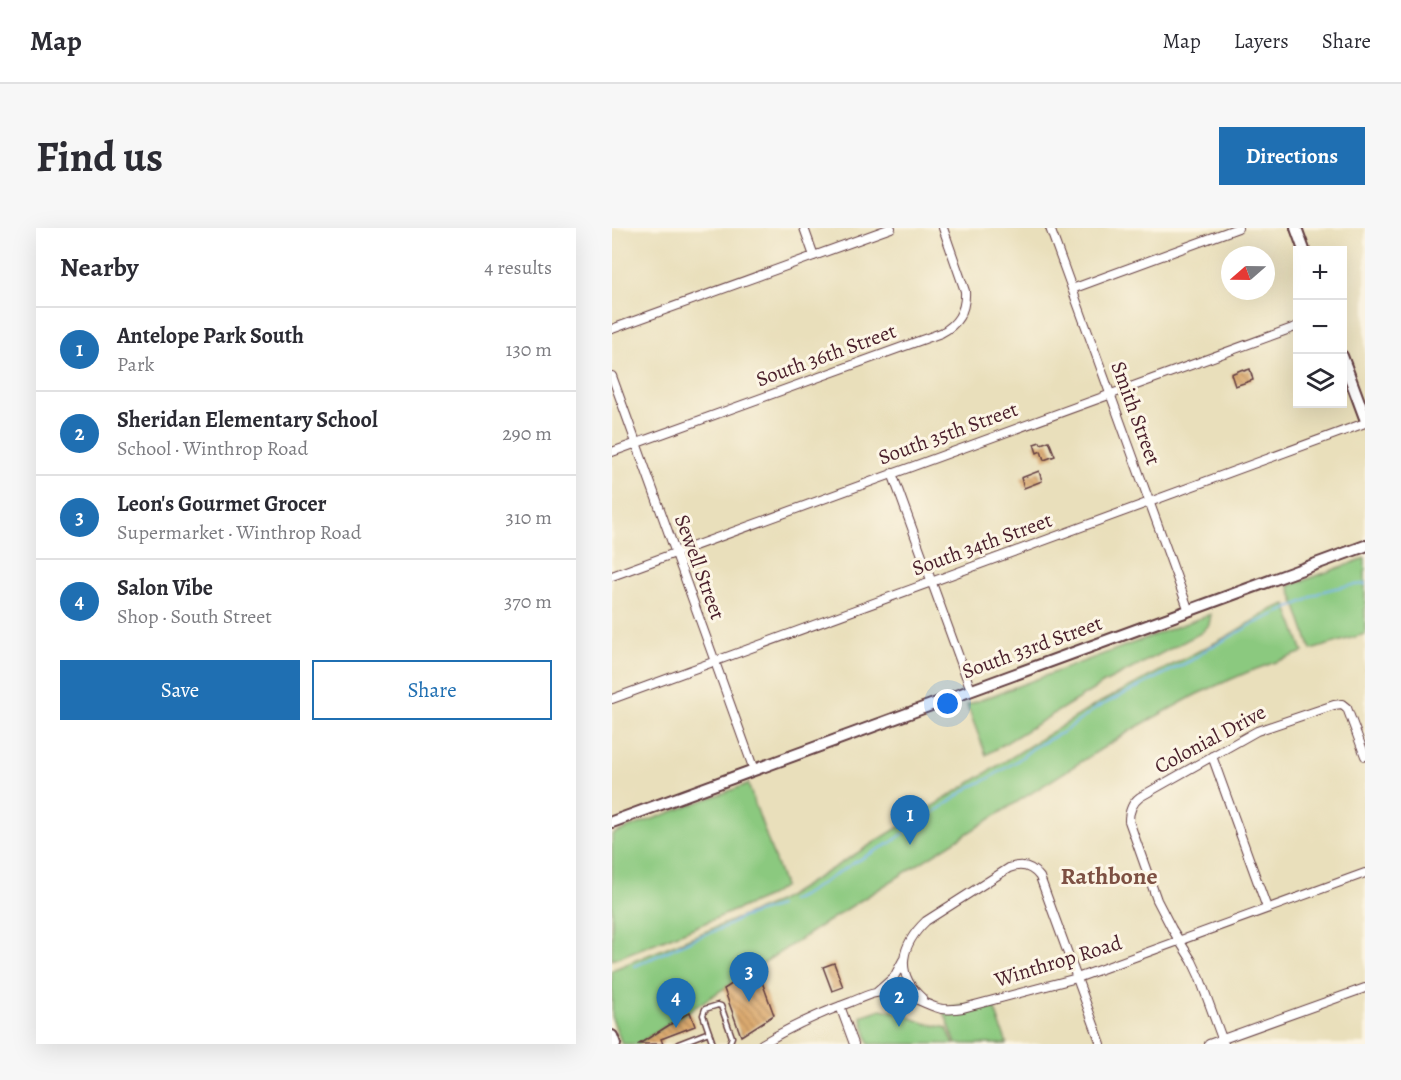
<!DOCTYPE html>
<meta charset="utf-8">
<style>
body{margin:0;font-family:Alegreya,serif;background:#f7f7f7;color:#2b2b33}
.controls{position:absolute;right:18px;top:18px;display:grid;overflow:hidden;border-radius:0px;box-shadow:0 6px 24px #0002}
.controls button{width:54px;height:54px;display:grid;place-items:center;padding:0;border:0;border-bottom:2px solid #e1e1e2;background:#fff;color:#2b2b33;font:30px sans-serif}
.compass{position:absolute;left:609px;top:18px;width:54px;height:54px;border-radius:50%;background:#fff;box-shadow:0 6px 24px #0002;rotate:250deg}
.you{position:absolute;left:336px;top:476px;width:21px;height:21px;margin:-15px;border:4px solid #fff;border-radius:50%;background:#1a73e8;box-shadow:0 0 0 9px #1a73e833}
.badge{display:grid;place-items:center;width:39px;height:39px;border-radius:50%;background:#1f6fb2;color:#fff;font-size:20px;font-weight:700}
.pin{position:absolute;translate:-50% -50px;filter:drop-shadow(0 2px 3px #0008)}
.pin::after{content:'';position:absolute;top:32px;width:21px;height:18px;background:inherit;clip-path:polygon(0 0,100% 0,50% 100%)}
.list{margin:0;padding:0;list-style:none}
h2{display:flex;justify-content:space-between;align-items:center;height:78px;margin:0;padding:0 24px;font-size:26px}
h2 small{font-size:20px;font-weight:400;color:#7c7c81}
.list li{display:grid;grid-template-columns:39px 1fr auto;gap:18px;align-items:center;box-sizing:border-box;height:84px;padding:0 24px;border-top:2px solid #e1e1e2}
.list b{display:block;font-size:22px;white-space:nowrap}
.list p{margin:0;font-size:20px;white-space:nowrap;color:#7c7c81}
.list em{font-size:20px;font-style:normal;color:#7c7c81}
.actions{display:flex;gap:12px;padding:18px 24px}
.actions a{flex:1;padding:14px 0;border:2px solid #1f6fb2;border-radius:0px;text-align:center;font-size:21px;color:#1f6fb2}
.actions .main{background:#1f6fb2;color:#fff}
.icon{flex:none;width:33px;height:33px;fill:none;stroke:currentColor;stroke-width:2;stroke-linecap:round;stroke-linejoin:round}
.map{position:relative;flex:none;width:753px;height:816px;overflow:hidden;border-radius:0px}
header{display:flex;align-items:center;gap:36px;box-sizing:border-box;height:84px;padding:0 30px;background:#fff;border-bottom:2px solid #e1e1e2}
header strong{font-size:28px}
nav{display:flex;gap:33px;margin-inline-start:auto;font-size:21px}
.intro{display:flex;align-items:center;justify-content:space-between;box-sizing:border-box;height:144px;padding:0 36px}
h1{margin:0;font-size:42px}
.button{padding:15px 27px;border-radius:0px;background:#1f6fb2;color:#fff;font-size:21px;font-weight:700}
main{display:flex;gap:36px;padding:0 36px}
aside{flex:1;background:#fff;border-radius:0px;box-shadow:0 6px 24px #0002}
.map>svg:first-child{display:block}
.green{fill:#8bc97f;stroke:#6a7455;stroke-width:1.5}
.lines{fill:none;stroke-linecap:round;stroke-linejoin:round}
.stream{stroke:#7bb8ee;stroke-width:2}
.building{fill:url(#building-back-hatch)}
.lane-casing{stroke:#623c41;stroke-width:7}
.street-casing{stroke:#623c41;stroke-width:10}
.secondary-casing{stroke:#623c41;stroke-width:14}
.lane{stroke:#fff;stroke-width:4}
.street{stroke:#fff;stroke-width:8}
.secondary{stroke:#fff;stroke-width:10}
.labels{text-anchor:middle;stroke-width:6;stroke-linejoin:round;paint-order:stroke}
.street-label{font-size:21px;fill:#4a1f2b;stroke:#fcf5e5}
.quarter-label{font-size:24px;font-weight:bold;fill:#7d5043;stroke:#fcf5e5}
</style>
<header>
<strong>Map</strong>
<nav><a>Map</a><a>Layers</a><a>Share</a></nav>
</header>
<div class="intro"><h1>Find us</h1><a class="button">Directions</a></div>
<main>
<aside>
<h2>Nearby<small>4 results</small></h2>
<ul class="list">
<li><span class="badge">1</span><div><b>Antelope Park South</b><p>Park</p></div><em>130 m</em></li>
<li><span class="badge">2</span><div><b>Sheridan Elementary School</b><p>School · Winthrop Road</p></div><em>290 m</em></li>
<li><span class="badge">3</span><div><b>Leon's Gourmet Grocer</b><p>Supermarket · Winthrop Road</p></div><em>310 m</em></li>
<li><span class="badge">4</span><div><b>Salon Vibe</b><p>Shop · South Street</p></div><em>370 m</em></li>
</ul>
<div class="actions"><a class="main">Save</a><a>Share</a></div>
</aside>
<div class="map">
<svg width="753" height="816" viewBox="0 0 753 816">
<defs>
<pattern id="building-back-hatch" width="6" height="6" patternUnits="userSpaceOnUse" patternTransform="scale(1.5)"><rect width="6" height="6" fill="#dbaa70"/><path d="M-1 5l2 2M0 0l6 6M5-1l2 2" fill="none" stroke="#b48a5c"/></pattern>
</defs>
<rect width="100%" height="100%" fill="#fcf5e5"/>
<filter id="ink" filterUnits="userSpaceOnUse"><feTurbulence type="fractalNoise" baseFrequency=".0167" numOctaves="2"/><feDisplacementMap in="SourceGraphic" scale="12" xChannelSelector="R" yChannelSelector="G"/><feConvolveMatrix kernelMatrix="1 2 1 2 8 2 1 2 1" color-interpolation-filters="sRGB"/></filter>
<filter id="wash" filterUnits="userSpaceOnUse"><feTurbulence type="fractalNoise" baseFrequency=".008" numOctaves="4" result="noise"/><feDisplacementMap in="SourceGraphic" scale="24" xChannelSelector="R" yChannelSelector="G"/><feGaussianBlur stdDeviation="1.35" result="paint"/><feColorMatrix in="noise" values="0 0 0 0 0 0 0 0 0 0 0 0 0 0 0 0 0 1.4 0 .05"/><feComposite in="paint" operator="in"/></filter>
<g filter="url(#wash)">
<rect width="100%" height="100%" fill="#e9dfbb"/>
<path class="green" d="M753 330V406L699 422 677 358Z
M674 376 691 424 636 444 585 466 521 501 224 688 26 816H10L0 790V742L168 673 485 476 614 409 661 381Z
M599 386 597 397 589 405 492 455 374 527 355 477Z
M136 556 172 658 157 668 76 702 0 732V606Z
M380 773 395 816H344L331 781Z
M269 781 285 784 312 795 335 800 342 816H257L249 788Z"/>
<g class="lines">
<path class="stream" d="M179 673 193 666 243 634 278 615 360 558 374 552 405 533 421 520 453 503 486 479 580 432 598 419 604 417 641 396 695 372C707 361 737 357 753 356
M23 738C43 729 64 719 84 710 99 704 116 700 128 690L167 678"/>
</g>
<g id="blocks">
<path class="building" d="M631 141 632 143 638 141 641 152 623 158 619 146Z
M437 213 443 228 432 232 429 223 425 225 422 216 428 214 429 216Z
M427 243 430 253 412 260 409 250Z
M222 735 231 759 220 763 211 739Z
M132 748 136 758 150 754 162 787 129 808 112 761Z
M78 784 83 798 49 811 51 816H27Z"/>
</g>
</g>
<g filter="url(#ink)">
<use href="#blocks" fill-opacity="0" stroke="#623c41" stroke-width="1.5"/>
<g class="lines">
<defs>
<path id="lane" d="M66 816 97 804
M101 816 91 787 93 781 106 777 109 778 120 809 118 814"/>
<path id="street" d="M192 0 202 28
M438 0 577 383
M460 61 626 0
M0 101 279 0
M0 148 142 542
M0 224 329 105C347 96 354 82 353 63L331 0
M280 245 359 462
M0 348 686 98
M0 471 753 195
M600 528 655 680
M265 764 282 749 291 732
M310 770C282 745 289 717 314 693L397 640C410 635 420 638 428 649L489 816
M228 778 242 816
M150 816C180 798 206 786 239 774 251 769 265 762 279 764 295 765 308 774 323 779 332 783 342 781 351 780L465 750 753 645
M597 816 753 760
M612 816 587 748 580 733 560 701 545 672 517 593C517 583 520 575 528 569L645 503 722 477 730 476 735 480 753 528"/>
<path id="secondary" d="M684 0 692 22
M730 128 753 190
M0 594 753 318
M0 808 3 816"/>
</defs>
<use href="#lane" class="lane-casing"/>
<use href="#street" class="street-casing"/>
<use href="#secondary" class="secondary-casing"/>
<use href="#lane" class="lane"/>
<use href="#street" class="street"/>
<use href="#secondary" class="secondary"/>
</g>
</g>
<g class="labels">
<g class="street-label">
<text transform="translate(214 127) rotate(-20)" y="7">South 36th Street</text>
<text transform="translate(524 185) rotate(70)" y="7">Smith Street</text>
<text transform="translate(336 205) rotate(-20)" y="7">South 35th Street</text>
<text transform="translate(370 316) rotate(-20)" y="7">South 34th Street</text>
<text transform="translate(88 339) rotate(70)" y="7">Sewell Street</text>
<text transform="translate(420 419) rotate(-20)" y="7">South 33rd Street</text>
<text transform="translate(598 511) rotate(-28)" y="7">Colonial Drive</text>
<text transform="translate(446 733) rotate(-17)" y="7">Winthrop Road</text>
</g>
<g class="quarter-label">
<text x="497" y="656">Rathbone</text>
</g>
</g>
</svg>
<div class="controls">
<button>+</button>
<button>−</button>
<button><svg class="icon" aria-label="layers" viewBox="0 0 24 24"><path d="M12 4l9 5-9 5-9-5zM3 14l9 5 9-5"/></svg></button>
</div>
<svg class="compass" viewBox="-18 -18 36 36"><path d="M0-13l5 13h-10z" fill="#e53935"/><path d="M0 13l5-13h-10z" fill="#7c7c81"/></svg>
<div class="you"></div>
<div class="pin badge" style="left:298px;top:617px">1</div>
<div class="pin badge" style="left:287px;top:799px">2</div>
<div class="pin badge" style="left:137px;top:774px">3</div>
<div class="pin badge" style="left:64px;top:800px">4</div>
</div>
</main>
